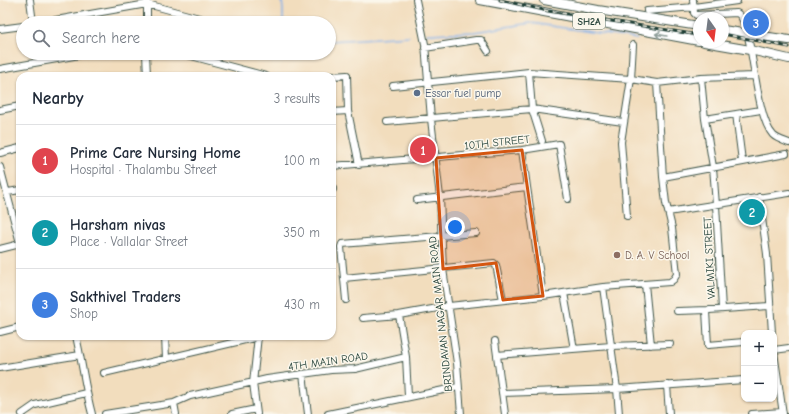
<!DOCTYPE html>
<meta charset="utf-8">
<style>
body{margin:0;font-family:"Comic Neue",sans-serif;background:#f2f2f3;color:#1f2937}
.controls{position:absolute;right:12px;bottom:12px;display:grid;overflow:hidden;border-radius:8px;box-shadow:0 1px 3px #0004}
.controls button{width:36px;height:36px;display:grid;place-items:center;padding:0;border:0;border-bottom:1px solid #e0e1e3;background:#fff;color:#1f2937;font:20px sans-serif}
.compass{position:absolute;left:693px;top:12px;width:36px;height:36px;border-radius:50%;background:#fff;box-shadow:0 1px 3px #0004;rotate:166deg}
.you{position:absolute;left:455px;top:227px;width:14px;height:14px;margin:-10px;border:3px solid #fff;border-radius:50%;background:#1a73e8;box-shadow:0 0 0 6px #1a73e833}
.badge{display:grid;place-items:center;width:26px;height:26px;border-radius:50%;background:#1f6fb2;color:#fff;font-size:13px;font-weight:700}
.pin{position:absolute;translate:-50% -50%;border:2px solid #fff;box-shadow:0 1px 4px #0006}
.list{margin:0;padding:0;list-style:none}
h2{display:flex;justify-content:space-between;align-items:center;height:52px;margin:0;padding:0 16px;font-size:17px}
h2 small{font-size:13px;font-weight:400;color:#747a83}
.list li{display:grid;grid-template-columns:26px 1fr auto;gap:12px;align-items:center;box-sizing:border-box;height:72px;padding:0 16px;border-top:1px solid #e0e1e3}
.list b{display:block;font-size:15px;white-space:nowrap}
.list p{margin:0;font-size:13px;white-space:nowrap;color:#747a83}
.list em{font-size:13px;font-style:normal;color:#747a83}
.icon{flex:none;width:22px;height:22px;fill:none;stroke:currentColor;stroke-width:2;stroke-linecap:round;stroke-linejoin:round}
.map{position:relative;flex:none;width:789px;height:414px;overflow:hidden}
.search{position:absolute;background:#fff;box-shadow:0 1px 3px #0004;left:16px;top:16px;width:320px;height:44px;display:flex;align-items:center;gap:10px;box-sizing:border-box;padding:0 14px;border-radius:22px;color:#747a83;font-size:15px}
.panel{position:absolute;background:#fff;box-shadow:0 1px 3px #0004;left:16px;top:72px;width:320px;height:268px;border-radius:12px}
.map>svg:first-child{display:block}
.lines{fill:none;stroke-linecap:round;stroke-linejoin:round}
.stream{stroke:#7eafea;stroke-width:1.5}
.minor-casing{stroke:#3f5549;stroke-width:8}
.major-casing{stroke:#3f5549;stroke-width:10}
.minor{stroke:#fff;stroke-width:6}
.major{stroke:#fff;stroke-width:8}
.rail-casing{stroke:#1f3d34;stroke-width:3}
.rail{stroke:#fbf7ec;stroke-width:1.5;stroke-dasharray:4.5;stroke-linecap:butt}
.oneway{stroke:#8f9e9a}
.marked{fill:#d45610;fill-opacity:0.2;stroke:#d45610;stroke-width:3;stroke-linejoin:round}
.service-dot{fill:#5c6f8a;stroke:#fbf7ec;stroke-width:1.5}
.education-dot{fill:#8d6e63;stroke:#fbf7ec;stroke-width:1.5}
.labels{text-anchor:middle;stroke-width:3;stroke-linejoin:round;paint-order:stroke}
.shield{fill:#fbf7ec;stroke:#61756b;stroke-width:1}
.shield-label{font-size:10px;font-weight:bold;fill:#1f3d34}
.service-label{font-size:11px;fill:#4e5e75;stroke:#fbf7ec;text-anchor:start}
.street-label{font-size:11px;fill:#1f3d34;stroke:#fbf7ec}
.education-label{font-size:11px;fill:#785e54;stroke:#fbf7ec;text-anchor:start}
</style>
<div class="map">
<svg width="789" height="414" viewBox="0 0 789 414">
<rect width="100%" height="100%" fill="#fbf7ec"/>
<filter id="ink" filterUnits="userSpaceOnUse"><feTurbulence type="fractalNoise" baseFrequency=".025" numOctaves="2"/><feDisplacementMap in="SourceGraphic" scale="8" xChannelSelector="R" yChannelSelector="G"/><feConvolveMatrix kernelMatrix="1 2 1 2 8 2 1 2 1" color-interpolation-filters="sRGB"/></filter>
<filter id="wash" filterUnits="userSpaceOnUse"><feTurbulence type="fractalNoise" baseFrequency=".012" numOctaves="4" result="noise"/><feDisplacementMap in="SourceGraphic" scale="16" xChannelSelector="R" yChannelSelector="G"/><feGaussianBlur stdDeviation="0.9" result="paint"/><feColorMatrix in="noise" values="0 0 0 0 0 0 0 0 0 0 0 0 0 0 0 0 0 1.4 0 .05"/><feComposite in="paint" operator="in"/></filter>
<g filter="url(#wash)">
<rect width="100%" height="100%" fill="#f2ddbd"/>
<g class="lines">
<path class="stream" d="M282 0 283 10V23
M427 34 474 32 531 23 637 39
M329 41 409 36"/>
</g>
</g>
<g filter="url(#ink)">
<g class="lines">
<defs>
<path id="minor" d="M30 0 33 23
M416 0 425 44 431 119 440 197 443 269 457 363 461 414
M693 0 694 13 696 15 737 13C754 21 753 113 773 135 777 139 784 141 789 143
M647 11 694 7 737 1
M39 23 147 4 218 23
M147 23V0
M0 29 23 26
M425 48 476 40H481L488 51
M146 53 147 76
M180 53 266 76
M0 69 91 53
M529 72 532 109 542 141
M332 76 347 75 348 111 359 165
M701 78 705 119 713 167 716 205 722 309
M393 86 529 72 631 79 657 83 701 78 754 76
M0 110 20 106
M332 112 348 111
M736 114 742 161
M705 119 761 110
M387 122 532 109 623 122
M522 150 527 187
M0 153 20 148
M332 166 522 150 559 144 568 199
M0 167 20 243
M663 177 786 154
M332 189H333
M8 192 20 190
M759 197 767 254 772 333
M417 200 527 187 543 296
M668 212 789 193
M627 216 621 142 631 79 633 45
M0 249 20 244
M344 278 494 263 496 265 503 300
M645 284 651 345
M603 287 617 389 619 414
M564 293 574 349
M346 300 341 247 342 244 476 233
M677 311 709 310 770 306
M706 311 708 345 744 342
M399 315 406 357 408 396
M363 318 399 315 449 306 543 296 603 287 670 282 674 279 677 274 672 228 666 203 663 177 657 83
M0 332 20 327
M76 336C82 362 85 388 92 414
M165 336 166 359
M495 341 505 414
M774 350 789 348
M774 352 783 414
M497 355 611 346 670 344
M0 368 80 355
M104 373 258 337
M303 374 308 414
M667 385 669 414
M502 393 617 389 744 380
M174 403 176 414
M22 414 35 405 86 393
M105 414 174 403 190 396 267 379 331 370 355 369 406 357
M232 414 256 409
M257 414 253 383 258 336
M328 414 458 387
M752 414 782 412"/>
<path id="major" d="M480 0 699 41
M544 0 598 10 699 26
M723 30 789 40
M704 42 750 50 789 59"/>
</defs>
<use href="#minor" class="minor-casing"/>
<use href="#major" class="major-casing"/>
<use href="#minor" class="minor"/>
<use href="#major" class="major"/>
<defs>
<path id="rail" d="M500 0 548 11 699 35
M723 34 789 47"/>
</defs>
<use href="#rail" class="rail-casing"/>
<use href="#rail" class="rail"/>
</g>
<defs><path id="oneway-shaft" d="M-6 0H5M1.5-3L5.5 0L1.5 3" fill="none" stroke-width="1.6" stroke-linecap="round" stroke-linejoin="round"/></defs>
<use class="oneway" href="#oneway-shaft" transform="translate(661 35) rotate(-170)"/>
</g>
<path class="marked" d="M522 150 543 296 503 300 496 263 443 269 436 158Z"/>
<circle class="service-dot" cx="417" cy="93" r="4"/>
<circle class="education-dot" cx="617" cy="255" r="4"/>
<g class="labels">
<rect class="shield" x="573" y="13" width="32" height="16" rx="3"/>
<g class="shield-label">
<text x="589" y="25">SH2A</text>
</g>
<g class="service-label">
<text x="425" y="97">Essar fuel pump</text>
</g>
<g class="street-label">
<text transform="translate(497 142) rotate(-6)" y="4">10TH STREET</text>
<text transform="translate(709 258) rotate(-93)" y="4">VALMIKI STREET</text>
<text transform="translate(440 314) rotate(-96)" y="4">BRINDAVAN NAGAR MAIN ROAD</text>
<text transform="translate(328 361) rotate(-8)" y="4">4TH MAIN ROAD</text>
</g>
<g class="education-label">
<text x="625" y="259">D. A. V School</text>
</g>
</g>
</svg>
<div class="controls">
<button>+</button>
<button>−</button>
</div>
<svg class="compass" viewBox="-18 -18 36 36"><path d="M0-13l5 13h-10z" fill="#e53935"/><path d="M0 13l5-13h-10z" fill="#747a83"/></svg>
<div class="you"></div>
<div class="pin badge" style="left:423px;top:150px;background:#e0444e">1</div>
<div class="pin badge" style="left:752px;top:212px;background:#0f9aa8">2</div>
<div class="pin badge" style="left:756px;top:23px;background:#3f7fe0">3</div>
<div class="search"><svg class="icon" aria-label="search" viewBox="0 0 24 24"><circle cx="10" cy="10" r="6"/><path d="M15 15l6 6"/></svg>Search here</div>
<section class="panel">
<h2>Nearby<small>3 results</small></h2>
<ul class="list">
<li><span class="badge" style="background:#e0444e">1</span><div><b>Prime Care Nursing Home</b><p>Hospital · Thalambu Street</p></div><em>100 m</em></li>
<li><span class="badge" style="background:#0f9aa8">2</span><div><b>Harsham nivas</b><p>Place · Vallalar Street</p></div><em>350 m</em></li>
<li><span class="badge" style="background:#3f7fe0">3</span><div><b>Sakthivel Traders</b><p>Shop</p></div><em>430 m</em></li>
</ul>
</section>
</div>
